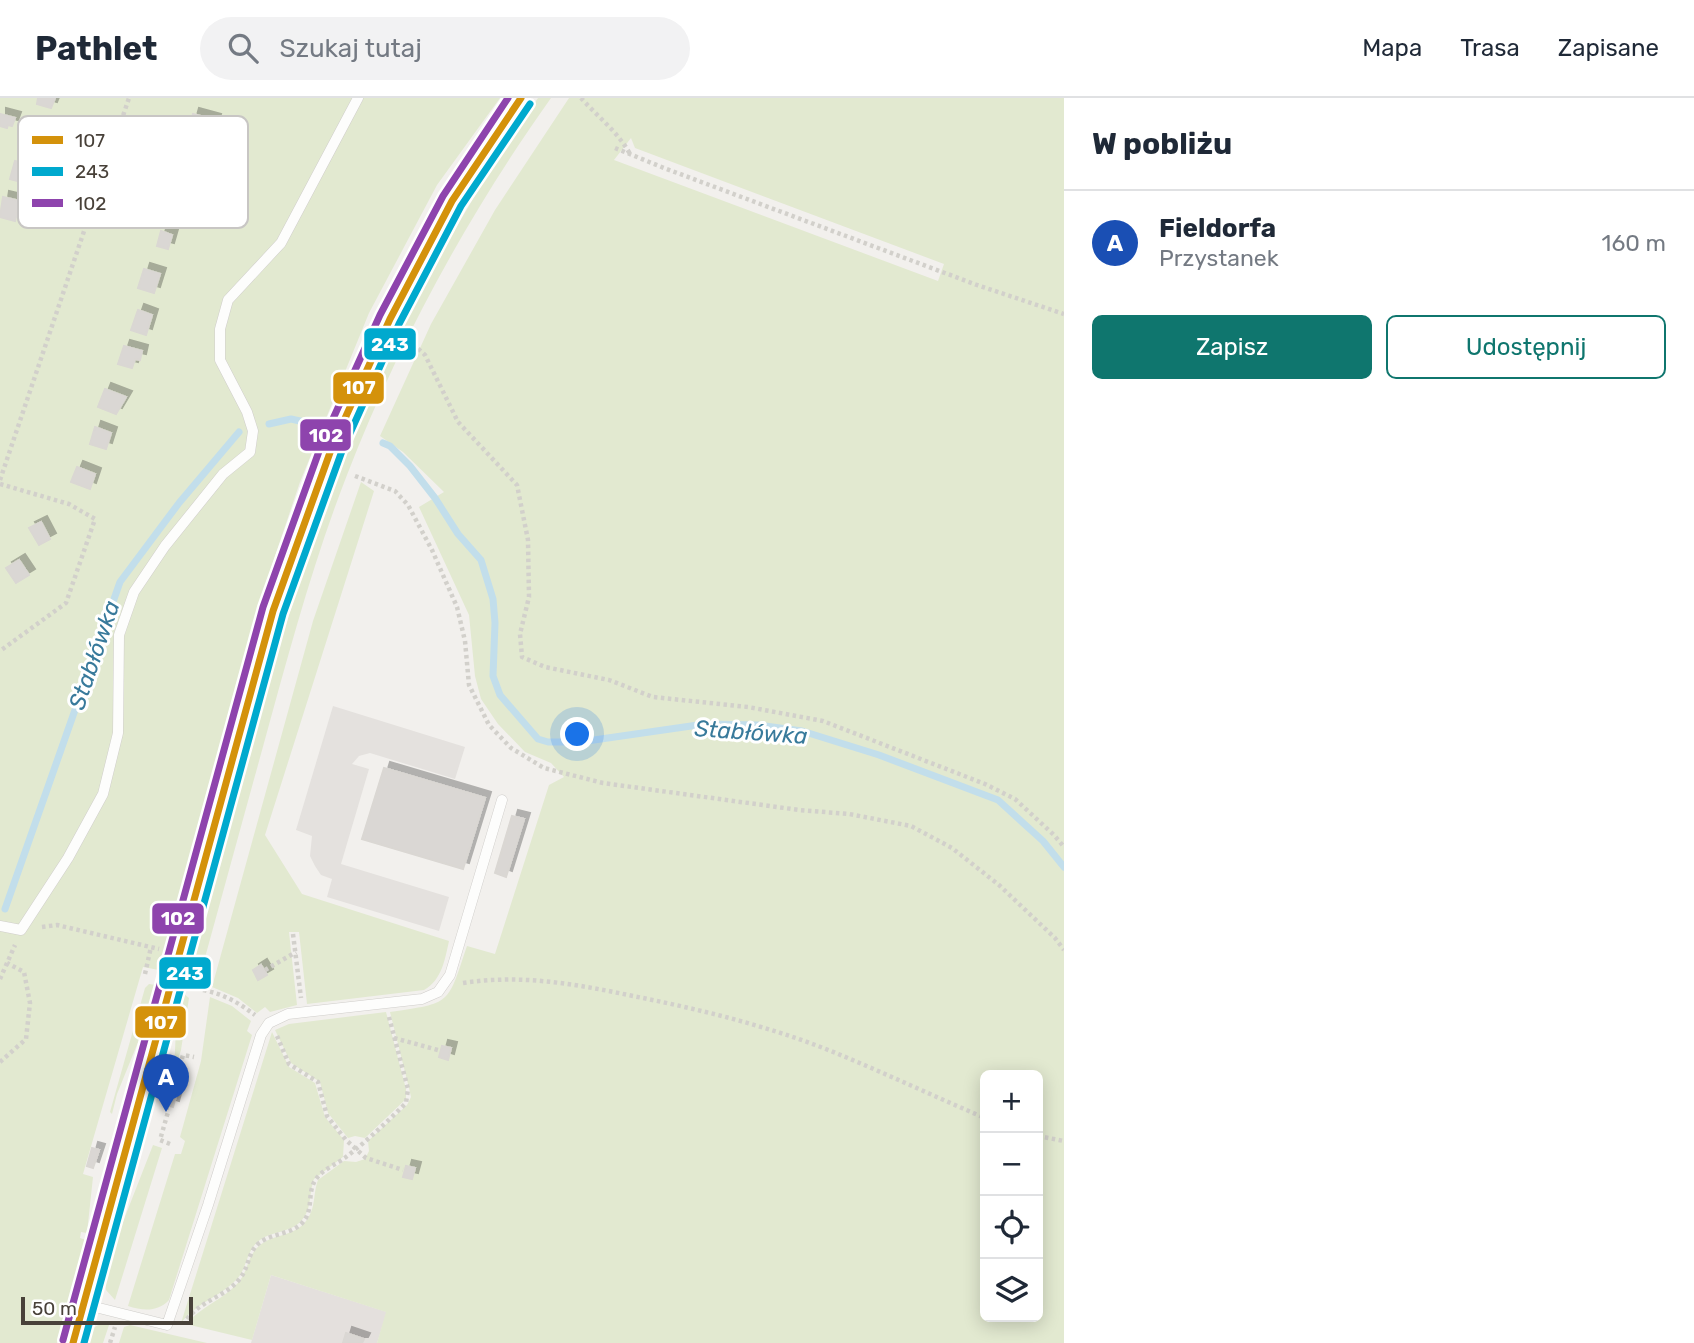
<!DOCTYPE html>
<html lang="pl">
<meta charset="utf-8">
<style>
body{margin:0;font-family:Rubik,sans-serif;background:#f2f2f3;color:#1f2937}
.controls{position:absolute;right:21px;bottom:21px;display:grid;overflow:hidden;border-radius:10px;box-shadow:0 4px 18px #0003}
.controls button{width:63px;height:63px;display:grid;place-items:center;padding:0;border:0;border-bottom:2px solid #e0e1e3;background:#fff;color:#1f2937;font:35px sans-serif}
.scale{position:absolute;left:21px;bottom:18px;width:172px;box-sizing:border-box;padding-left:7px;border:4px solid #484139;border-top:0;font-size:19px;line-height:24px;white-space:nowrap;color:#484139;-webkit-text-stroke:5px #fff;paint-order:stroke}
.you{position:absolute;left:578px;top:637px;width:24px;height:24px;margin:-18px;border:5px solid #fff;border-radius:50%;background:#1a73e8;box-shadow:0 0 0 10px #1a73e833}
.badge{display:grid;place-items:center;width:46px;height:46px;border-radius:50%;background:#0f766e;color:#fff;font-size:23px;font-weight:700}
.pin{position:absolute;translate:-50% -58px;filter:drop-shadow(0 2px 4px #0008)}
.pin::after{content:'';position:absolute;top:37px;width:24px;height:21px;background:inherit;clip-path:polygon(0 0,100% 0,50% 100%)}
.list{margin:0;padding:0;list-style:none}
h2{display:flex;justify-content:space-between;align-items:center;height:91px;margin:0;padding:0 28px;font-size:30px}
h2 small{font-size:23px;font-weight:400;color:#747a83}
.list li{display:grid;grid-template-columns:46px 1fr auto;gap:21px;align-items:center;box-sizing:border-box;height:105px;padding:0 28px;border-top:2px solid #e0e1e3}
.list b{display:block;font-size:26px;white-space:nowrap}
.list p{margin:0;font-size:23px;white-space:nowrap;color:#747a83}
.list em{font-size:23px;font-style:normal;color:#747a83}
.actions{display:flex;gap:14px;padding:21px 28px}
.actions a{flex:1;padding:16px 0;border:2px solid #0f766e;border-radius:10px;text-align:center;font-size:24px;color:#0f766e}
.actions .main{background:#0f766e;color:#fff}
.icon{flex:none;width:38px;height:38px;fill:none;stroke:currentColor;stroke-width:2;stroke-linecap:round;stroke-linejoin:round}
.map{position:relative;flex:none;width:1064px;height:1245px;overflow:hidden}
header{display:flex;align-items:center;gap:42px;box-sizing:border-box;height:98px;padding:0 35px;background:#fff;border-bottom:2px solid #e0e1e3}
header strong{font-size:33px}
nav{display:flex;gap:38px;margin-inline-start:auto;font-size:24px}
.search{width:490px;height:63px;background:#f2f2f3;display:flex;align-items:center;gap:18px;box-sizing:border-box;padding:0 24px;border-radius:38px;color:#747a83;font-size:26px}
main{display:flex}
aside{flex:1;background:#fff}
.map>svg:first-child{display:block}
.industrial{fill:#e4e0dd}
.green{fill:#e2e9d0;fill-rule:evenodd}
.parking{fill:#e4e1de}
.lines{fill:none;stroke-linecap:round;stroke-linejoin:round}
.stream{stroke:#c2deeb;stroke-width:7}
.building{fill:#dad7d4;stroke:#dad7d3;stroke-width:2;filter:url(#shadow)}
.lane-casing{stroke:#d0cecb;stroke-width:11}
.street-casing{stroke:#d0cecb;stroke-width:21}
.path{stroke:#d2d0cb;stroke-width:4.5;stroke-dasharray:3.5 3.5;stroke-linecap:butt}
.lane{stroke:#fdfdfc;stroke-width:10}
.street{stroke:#fdfdfc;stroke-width:19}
.bus-1-casing{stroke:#fff;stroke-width:12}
.bus-2-casing{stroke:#fff;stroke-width:12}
.bus-3-casing{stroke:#fff;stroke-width:12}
.bus-1{stroke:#d4920b;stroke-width:7}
.bus-2{stroke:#00a9ce;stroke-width:7}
.bus-3{stroke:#8e44ad;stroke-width:7}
.labels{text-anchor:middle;stroke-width:6;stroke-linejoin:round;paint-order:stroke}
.water-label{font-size:23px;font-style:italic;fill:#387a9b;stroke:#fff}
.key{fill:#fff;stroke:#c8c6c4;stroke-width:2}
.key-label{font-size:19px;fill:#484139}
.line-badge{stroke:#fff;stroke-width:2.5}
.badge-label{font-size:19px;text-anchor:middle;font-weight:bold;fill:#fff}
</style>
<header>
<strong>Pathlet</strong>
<div class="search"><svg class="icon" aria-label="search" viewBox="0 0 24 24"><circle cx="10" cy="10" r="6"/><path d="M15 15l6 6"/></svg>Szukaj tutaj</div>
<nav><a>Mapa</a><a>Trasa</a><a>Zapisane</a></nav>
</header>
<main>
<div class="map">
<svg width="1064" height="1245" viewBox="0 0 1064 1245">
<defs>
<filter id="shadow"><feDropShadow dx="6" dy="-6" stdDeviation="0" flood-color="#0004"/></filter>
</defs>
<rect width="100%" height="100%" fill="#f2f0ed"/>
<path class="industrial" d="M271 1177 387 1214 377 1245H251Z"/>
<path class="green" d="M0 0H500L437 87 369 215 300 384 273 464 247 552 159 872 143 869 83 1076 93 1079 87 1135 81 1134 80 1140 86 1142 57 1245H0Z
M538 0H551C468 117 399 243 347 377 313 464 289 554 264 645 242 725 220 805 198 885L188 882C228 741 261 597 308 458 362 295 441 141 538 0Z
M569 0H1064V1245H377L386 1214 271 1177 252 1242 186 1226C202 1208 222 1202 237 1186 248 1175 247 1158 259 1148 272 1136 294 1139 306 1123 316 1111 313 1095 318 1082L344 1063 356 1064 365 1061 369 1053 368 1043 407 1007 411 999 409 990 390 914C452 905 447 907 467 848L495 856 549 687 564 679 551 665 525 654 498 626 481 601 475 578 469 517 419 409 444 394 403 354 380 338 431 226 495 112ZM631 40 635 50 944 166 938 183 614 62ZM985 977H1038V1219H985Z
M361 384 374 393 265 737 302 796 449 843C445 861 442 882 424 892L307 906 299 834H289L297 907 270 914 265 909 257 915 238 900 212 889 313 523Z
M149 886 156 887 148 920 141 919 139 925 145 927 117 996 112 1016 110 1014 145 890Z
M184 896 189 900 181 952 174 974 176 930Z
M210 899 232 908 251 923 247 933 252 937 169 1202C158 1214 143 1213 128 1208L175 1056H181L185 1043 180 1039 201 963Z
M386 914 406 991V1001L365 1040 355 1038 348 1040 328 1015 320 984 291 965 275 932 289 926Z
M272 934 289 969 315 985 325 1019 344 1042 343 1059 314 1081C309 1094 312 1111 302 1122 292 1134 275 1133 263 1140 246 1149 248 1169 237 1181 220 1199 196 1205 181 1225Z
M153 1047 162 1050 115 1202 106 1192 105 1184 109 1170 121 1129Z
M104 1224H110L103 1245H85L91 1231Z
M130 1227 207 1245H119L124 1229Z"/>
<path class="parking" d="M333 608 465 649 455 681 370 655 359 658 352 666 369 671 341 766 449 799 439 833 327 799 332 781 321 777 315 768 310 758 312 738 296 732Z"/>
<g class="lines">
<path class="stream" d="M269 326 291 321 309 325
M383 345 390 348 410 368 435 400 458 436 481 462 493 501 495 525 493 578 500 597 538 641 548 644H580L705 626 758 627 802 633 879 657 998 702 1043 743 1064 769
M5 811 120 484 179 405 239 334"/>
</g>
<path class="building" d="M38 0H55L51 10 37 6Z
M0 16 15 20 12 28 8 27 7 30 0 28Z
M193 16 215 22 210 36 189 30Z
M15 63 34 68 29 86 10 81Z
M3 99 20 103 15 123 0 119Z
M161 133 172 137 168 151 157 148Z
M144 171 160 176 154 195 138 190Z
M138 212 152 217 146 237 131 232Z
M124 248 142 253 140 262 135 261 132 270 118 266Z
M105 291 126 299 116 316 98 309Z
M95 329 111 335 106 351 90 346Z
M77 369 95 376 90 391 71 384Z
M41 424 50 441 39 447 29 430Z
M19 462 29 477 16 485 6 470Z
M384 670 485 700 463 771 362 741Z
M512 718 524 721 506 779 495 775Z
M261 867 267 877 258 882 253 872Z
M442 948 451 950 448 962 439 959Z
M172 989 178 991 173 1009 167 1007Z
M92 1050 99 1052 93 1070 87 1068Z
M406 1068 415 1070 412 1081 403 1079Z
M346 1235 364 1241 362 1245H343Z"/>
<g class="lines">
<defs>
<path id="lane" d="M0 828 21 832 68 760 103 696 118 635 119 537 134 494 165 448 223 376 250 354 253 333 247 314 220 262V231L228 202 281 145 358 0
M83 1206 167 1227 208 1107 261 937 269 925 288 916 422 901 438 894 450 877 502 702"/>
<path id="street" d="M73 1245 273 513 332 349 390 221 452 103 521 0"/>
</defs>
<use href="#lane" class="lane-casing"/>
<use href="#street" class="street-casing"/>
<path class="path" d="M581 0C597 18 618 34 630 56
M615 50 664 70 977 187 1064 216
M413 246 425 257 458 324 517 387 528 442 529 499 520 536 522 559 545 569 609 582 653 599 748 609 823 623 985 686 1015 701 1054 737 1064 749
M355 378 395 393 408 407 432 452 457 509 465 543 469 587 489 627 511 650 544 670 603 685 799 712 849 716 911 728 952 750 999 787 1055 840 1064 852
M0 382 129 0
M0 386 69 406 95 421 66 505 0 553
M42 829 57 827 159 851
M293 836 301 900
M265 872 296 854
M145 876 151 849
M0 881 15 847
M463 885C521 876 576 886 633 898 703 912 777 930 843 958 891 978 938 1000 985 1020
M203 892C224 896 239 905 255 917
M277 938 289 966 318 984 327 1018 346 1042 366 1060 403 1072
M394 940 438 952
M0 964 26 941 30 905 24 874 7 865
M1038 1038 1064 1043
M170 1046 160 1042 168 1014 165 1007 170 989 175 986 183 957 194 959
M187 1221C201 1202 228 1198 241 1179 249 1168 248 1155 258 1146 271 1135 289 1137 301 1126 315 1113 306 1095 316 1081 323 1071 337 1066 346 1059 367 1043 387 1024 406 1005L408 991 389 919
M110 1245 115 1229"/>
<use href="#lane" class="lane"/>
<use href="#street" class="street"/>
<defs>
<path id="bus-1" d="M73 1245 273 513 332 349 390 221 452 103 521 0"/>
<path id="bus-2" d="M84 1245 283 516 342 353 399 226 461 108 530 6"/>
<path id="bus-3" d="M63 1242 263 509 322 345 380 217 443 98 508 0"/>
</defs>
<use href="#bus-1" class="bus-1-casing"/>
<use href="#bus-2" class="bus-2-casing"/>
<use href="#bus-3" class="bus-3-casing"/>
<use href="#bus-1" class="bus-1"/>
<use href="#bus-2" class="bus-2"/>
<use href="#bus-3" class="bus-3"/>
</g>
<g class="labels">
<g class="water-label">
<text transform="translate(94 557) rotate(-71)" y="8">Stabłówka</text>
<text transform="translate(751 634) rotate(4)" y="8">Stabłówka</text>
</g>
</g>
<rect x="18" y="18" width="230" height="112" rx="10" class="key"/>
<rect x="32" y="38" width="31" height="8" fill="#d4920b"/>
<rect x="32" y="69" width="31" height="9" fill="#00a9ce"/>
<rect x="32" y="101" width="31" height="8" fill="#8e44ad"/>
<g class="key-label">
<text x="75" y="49">107</text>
<text x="75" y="80">243</text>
<text x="75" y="112">102</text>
</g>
<g class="line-badge">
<rect x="363" y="229" width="54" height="34" rx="7" fill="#00a9ce"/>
<rect x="332" y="273" width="53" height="34" rx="7" fill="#d4920b"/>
<rect x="299" y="320" width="53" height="34" rx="7" fill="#8e44ad"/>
<rect x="151" y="804" width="54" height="33" rx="7" fill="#8e44ad"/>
<rect x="158" y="858" width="54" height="34" rx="7" fill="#00a9ce"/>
<rect x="134" y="907" width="53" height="34" rx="7" fill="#d4920b"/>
</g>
<g class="badge-label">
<text x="390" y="253">243</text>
<text x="359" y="296">107</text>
<text x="326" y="344">102</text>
<text x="178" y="827">102</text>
<text x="185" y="882">243</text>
<text x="161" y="931">107</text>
</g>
</svg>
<div class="controls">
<button>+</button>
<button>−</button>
<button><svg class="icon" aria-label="locate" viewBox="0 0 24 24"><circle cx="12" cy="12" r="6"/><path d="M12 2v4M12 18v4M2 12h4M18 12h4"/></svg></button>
<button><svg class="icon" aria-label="layers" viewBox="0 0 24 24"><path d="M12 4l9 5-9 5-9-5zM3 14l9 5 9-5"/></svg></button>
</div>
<div class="scale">50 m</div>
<div class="you"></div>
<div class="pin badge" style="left:166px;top:1014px;background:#1a4fb4">A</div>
</div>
<aside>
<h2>W pobliżu<small></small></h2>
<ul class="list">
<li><span class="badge" style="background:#1a4fb4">A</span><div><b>Fieldorfa</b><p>Przystanek</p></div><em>160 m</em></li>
</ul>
<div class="actions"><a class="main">Zapisz</a><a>Udostępnij</a></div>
</aside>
</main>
